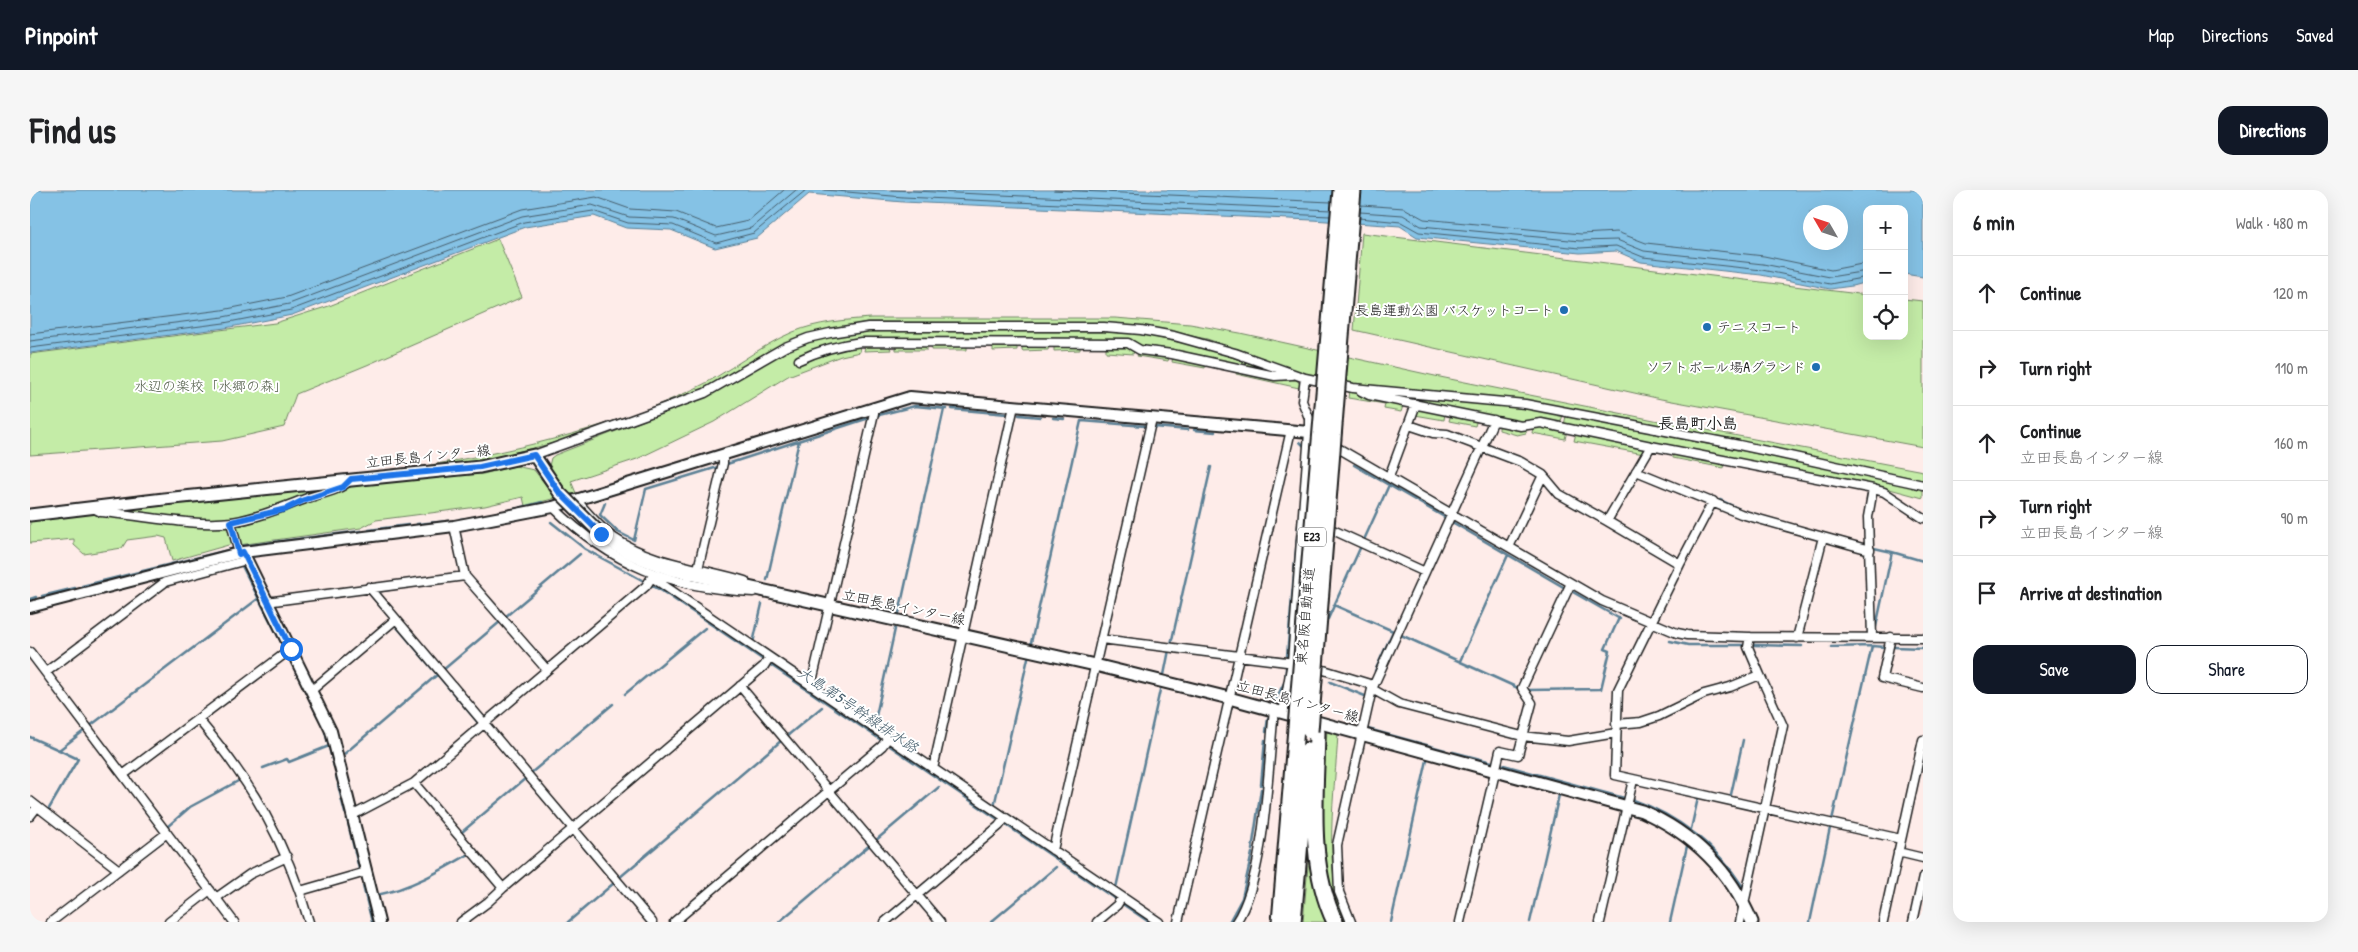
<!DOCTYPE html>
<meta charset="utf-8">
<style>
body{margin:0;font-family:"Patrick Hand","Klee One",sans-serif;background:#f6f6f6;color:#202124}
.controls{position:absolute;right:15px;top:15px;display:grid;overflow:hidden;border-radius:10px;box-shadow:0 5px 20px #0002}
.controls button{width:45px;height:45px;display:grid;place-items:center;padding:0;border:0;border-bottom:1px solid #e0e0e0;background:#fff;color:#202124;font:25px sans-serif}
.compass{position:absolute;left:1773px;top:15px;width:45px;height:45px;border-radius:50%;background:#fff;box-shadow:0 5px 20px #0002;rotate:309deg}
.stop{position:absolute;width:15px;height:15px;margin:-11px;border:4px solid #1a73e8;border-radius:50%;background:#fff}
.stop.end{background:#1a73e8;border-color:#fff;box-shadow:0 1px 5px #0008}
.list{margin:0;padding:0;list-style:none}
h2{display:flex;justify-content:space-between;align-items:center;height:65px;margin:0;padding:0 20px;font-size:21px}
h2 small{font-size:16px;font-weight:400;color:#757577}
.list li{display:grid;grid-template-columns:32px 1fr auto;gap:15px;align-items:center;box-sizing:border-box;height:75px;padding:0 20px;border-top:1px solid #e0e0e0}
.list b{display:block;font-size:19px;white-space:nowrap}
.list p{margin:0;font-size:16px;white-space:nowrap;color:#757577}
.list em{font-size:16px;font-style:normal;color:#757577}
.actions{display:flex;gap:10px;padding:15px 20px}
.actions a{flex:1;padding:11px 0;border:1px solid #111827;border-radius:15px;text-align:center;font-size:18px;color:#111827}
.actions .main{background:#111827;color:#fff}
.icon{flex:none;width:28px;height:28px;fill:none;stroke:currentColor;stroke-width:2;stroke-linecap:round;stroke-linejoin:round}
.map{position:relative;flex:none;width:1893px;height:732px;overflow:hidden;border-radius:15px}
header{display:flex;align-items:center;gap:30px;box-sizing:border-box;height:70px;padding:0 25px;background:#111827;color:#fff}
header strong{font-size:24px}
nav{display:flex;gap:28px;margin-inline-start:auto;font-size:18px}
.intro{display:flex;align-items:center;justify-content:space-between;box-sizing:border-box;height:120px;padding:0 30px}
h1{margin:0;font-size:35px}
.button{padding:12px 22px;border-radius:15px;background:#111827;color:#fff;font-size:18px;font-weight:700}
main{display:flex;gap:30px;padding:0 30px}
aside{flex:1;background:#fff;border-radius:15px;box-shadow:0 5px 20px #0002}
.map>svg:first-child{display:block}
.green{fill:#c4eca7;stroke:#708462}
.water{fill:#85c2e5;stroke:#5b8095;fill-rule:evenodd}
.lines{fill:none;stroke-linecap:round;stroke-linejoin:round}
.shore{stroke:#465e6c;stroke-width:1}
.stream{stroke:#5b8095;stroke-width:2.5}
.minor-casing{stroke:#1c1c1c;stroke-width:11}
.tertiary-casing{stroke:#1c1c1c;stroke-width:14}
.secondary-casing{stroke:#1c1c1c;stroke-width:15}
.motorway-casing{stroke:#1c1c1c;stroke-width:19}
.minor{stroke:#fff;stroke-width:8}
.tertiary{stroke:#fff;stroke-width:10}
.secondary{stroke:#fff;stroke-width:11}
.motorway{stroke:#fff;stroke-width:15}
.secondary-bridge-casing{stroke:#1c1c1c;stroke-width:15;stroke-linecap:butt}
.motorway-bridge-casing{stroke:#1c1c1c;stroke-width:19;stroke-linecap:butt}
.secondary-bridge{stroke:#fff;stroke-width:11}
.motorway-bridge{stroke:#fff;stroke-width:15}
.route{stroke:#1a73e8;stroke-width:6}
.poi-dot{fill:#1f6fb2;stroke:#fff;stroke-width:2}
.labels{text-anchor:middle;stroke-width:4;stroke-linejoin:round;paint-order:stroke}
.shield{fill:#fff;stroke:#606060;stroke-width:1}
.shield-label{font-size:12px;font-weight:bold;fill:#1c1c1c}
.poi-label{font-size:14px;fill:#1c1c1c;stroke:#fff;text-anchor:end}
.park-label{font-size:14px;fill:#4e5a46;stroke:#fff}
.street-label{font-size:14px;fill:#1c1c1c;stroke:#fff}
.water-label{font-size:15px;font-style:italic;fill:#465e6c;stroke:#fff}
.quarter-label{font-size:16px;font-weight:bold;fill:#1c1c1c;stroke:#fff}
</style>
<header>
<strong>Pinpoint</strong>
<nav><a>Map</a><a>Directions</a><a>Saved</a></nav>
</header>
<div class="intro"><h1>Find us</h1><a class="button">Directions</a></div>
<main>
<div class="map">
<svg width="1893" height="732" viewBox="0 0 1893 732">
<rect width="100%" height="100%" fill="#feece9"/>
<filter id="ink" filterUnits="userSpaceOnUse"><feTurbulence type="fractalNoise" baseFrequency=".02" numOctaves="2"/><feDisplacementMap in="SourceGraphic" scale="10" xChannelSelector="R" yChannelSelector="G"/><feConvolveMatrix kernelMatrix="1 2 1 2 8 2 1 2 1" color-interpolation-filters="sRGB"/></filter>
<g filter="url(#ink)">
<path class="green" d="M1332 43 1837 105V146H1874V109L1893 111V257L1631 209 1324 140Z
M468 49 492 107 337 175 266 204 254 237 192 251 0 265V164L245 133 299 116Z
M841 128H1085L1160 134 1210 143 1405 186 1629 231 1893 281V290L1498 210 1327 194 1272 183 1177 149 1115 137 1073 133 837 132 779 144 758 152 673 199 524 253 445 272 383 278C479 262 575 241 664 199 698 183 729 156 763 142 788 132 814 130 841 128Z
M865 141 1074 142 1110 144 1171 157 1249 183 1195 171 1112 157 1098 150 830 149 779 162 765 169 767 173 790 162 829 155 830 162 811 166 758 186 684 232 607 269 541 291 546 303 538 304 519 276 521 268 525 265 676 206 736 171 779 151 826 142Z
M836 154 859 155 861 160 834 161Z
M937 154V160H902V156Z
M992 154H1019L1018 160 992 161Z
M1024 154H1050V160L1024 161Z
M987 155V160L963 161V156Z
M1076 155H1098L1105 159 1103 164 1076 162Z
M866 156H897V160H866Z
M1109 163 1139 167 1138 171 1107 166Z
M1143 167 1176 172 1175 178 1142 172Z
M1207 179 1255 190 1266 189 1270 194 1269 198 1206 184Z
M1319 201 1373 216 1371 222 1354 219 1355 214 1318 208Z
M1348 204 1466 214 1533 225 1530 234H1491Z
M1391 218 1415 223 1414 230 1385 225Z
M1421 224 1447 229 1445 236 1419 231Z
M1536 226 1893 297V308L1856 298 1700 269 1534 235Z
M1469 234 1497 237 1496 243 1487 245 1469 240Z
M1514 236 1537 241 1535 249 1502 243 1503 237Z
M1546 243 1615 257 1616 260 1614 264 1544 251Z
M1643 263 1695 273 1694 278 1643 268Z
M485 276 504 280 526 308 495 316 493 307 455 316 346 330 331 338 209 355 205 337 207 333 258 320 275 311 311 301 325 295 388 288 453 284Z
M308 296C273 310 238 324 201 329 163 335 112 325 74 321Z
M62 322 198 335 202 354 142 371 136 348 128 346 97 350 92 358 54 364 44 355V349L0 353V328Z
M1297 540 1308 544C1305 603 1292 676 1315 732H1311C1307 722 1300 710 1298 699 1288 647 1294 592 1297 540Z
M1283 620 1300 732H1273Z"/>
<path class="water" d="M0 0H1893V87L1874 84V19H1837V92L1822 96 1800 99 1731 85 1611 72 1586 61 1550 63 1387 47 1370 36 1282 30 873 12 779 4 727 48 685 58 641 40 596 38 564 26 495 37 262 125 195 138 0 163ZM1780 22H1810V52H1780Z"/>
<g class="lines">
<path class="shore" d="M795 0 873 7 1300 26
M861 0 1301 20
M1024 0 1301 12
M1331 15 1374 18 1394 29 1551 44 1587 42 1616 53 1734 66 1801 80 1837 73
M1330 22 1373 25 1391 36 1550 51 1587 50 1614 61 1733 74 1800 87 1837 81
M1329 28 1371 32 1389 42 1550 58 1586 56 1613 67 1732 80 1800 94 1837 87
M0 144 192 120 257 107 492 19 566 7 600 19 646 22 686 38 718 31 754 0
M0 151 193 127 259 114 492 26 562 15 599 27 644 29 686 46 721 38 766 0
M0 158 194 133 261 120 494 32 563 21 598 33 643 35 686 53 724 43 776 0"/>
<path class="stream" d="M922 219 977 224
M849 225 885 216 917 219
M989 225 1010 227
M1023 228 1034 229
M1052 231 1115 236
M1125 237 1158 240
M1164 240 1185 242
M1270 252 1275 257
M697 274 839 228
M1324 275 1416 328
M1690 310 1709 319
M575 313 570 325 588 342 604 350 616 299 688 277
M481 320 512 312
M430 329 439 328
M521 332 555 359 632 401 1119 732
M1422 332 1535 398
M387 334 419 331
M339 340 378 335
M1333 352 1359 295
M213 356 331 341
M1844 358 1862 362 1846 437
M1862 362 1893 371
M212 376 254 458
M737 390 769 251
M52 396 202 359
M337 401 361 429
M1541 401 1590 429
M346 402 377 397
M12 406 45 398
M0 409 6 407
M1304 415 1363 441 1345 481
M869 423 914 219
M475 427 550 364
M1298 429 1331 356
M366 436 449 534
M1371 445 1488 498
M1640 451 1658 455H1713
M723 453 732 414
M1001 453 1051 231
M1141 454 1181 277
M1724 455 1772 456
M1842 456 1856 457
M1801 457 1842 456 1802 630
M1863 457 1893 458
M1257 466 1268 335
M259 468 288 527
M1430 471 1478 365
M413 480 471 431
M1134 485 1139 460
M1300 492 1335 506
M1497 500 1571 499 1580 461 1575 459 1589 428
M595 504 675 438
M1244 513 1255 491 1256 478
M844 535 865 439
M60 536 229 408
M454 539 538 638
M1338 539 1415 560
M295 542 304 577
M1236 542 1238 528
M757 546 792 517
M0 547 29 560 55 540
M1423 562 1462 572
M313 565 408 484
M1470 574 1594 608
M233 578 257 569 259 572 299 556
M501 583 583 514
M306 584 307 590
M308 595 315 623
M1231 595 1235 550
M1601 609C1649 626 1685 654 1713 697
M1700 609 1713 550
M964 616 998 468
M17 622 48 569 29 560
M317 629 329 679
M137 637 160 617 210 590
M1661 639 1668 608
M432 642 496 588
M542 644 584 692
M845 651 909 597
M1222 660 1231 599
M589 688 752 550
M74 696 137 648
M333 696 342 732
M1086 698 1130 500
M347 705C381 698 408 682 439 664L428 651
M538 732 584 693
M749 732 841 654
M961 732 1026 677
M1199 732 1212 708 1222 663
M1361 732 1397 570
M1500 732 1529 605
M1640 732 1657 656
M1780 732 1800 638"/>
<defs>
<path id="minor" d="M769 170C790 160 808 155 831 152L1098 153 1110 160 1142 164 1245 186 1262 185
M1331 201 1339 205 1491 236 1511 233 1621 256 1577 331 1650 374 1588 500 1585 585 1871 649
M1379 235 1403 243 1417 244 1491 272 1513 285 1529 304 1577 331
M1301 254 1572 411 1647 443 1657 445 1720 447 1893 448
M1621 256 1843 299 1854 302 1893 328
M504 265 675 203 755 157 778 148 800 143 838 137H1074L1111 140 1144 146 1205 163 1275 188 1323 198 1495 214 1709 255 1893 295
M1606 281 1711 324 1793 347 1767 448
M1359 287 1386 214
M546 310C558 323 570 338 584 348 622 374 672 378 715 391
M523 317C582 375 641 398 723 402
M63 318 71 322C110 325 164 337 202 332 227 328 251 318 275 309 291 303 308 302 320 290
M201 332 209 364
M424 336 435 386 517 480
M1294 336 1395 382
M1793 347 1840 360
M1479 357 1513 285
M1650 374 1683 311
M668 379 693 273V265
M623 388 1129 732
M339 397 622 732
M236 412 435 386
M1842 446 1838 327 1843 299
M1861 447 1852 488 1893 498
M1071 449 1265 473
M0 462 204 732
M1284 477 1343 495
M16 482 135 392 217 370
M710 496 910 732
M781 496 844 223V217
M1342 499 1369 514 1492 546 1538 551 1586 543
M282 500 366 429
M1253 523 1262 472 1279 242V228L1272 211 1275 188
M168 529C222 593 256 651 279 732
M1586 534 1611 532 1629 526 1674 504 1700 497 1730 485 1718 457 1720 447
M903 579 984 216
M93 585 261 459
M384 593 473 698 734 476 739 468
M0 611 89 680
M323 625 384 593 616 396 624 384
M0 626 7 617
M1023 660 1122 228
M1868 662 1893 668
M270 701 336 682
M186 708 220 684 257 667
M21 732 137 643
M139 732 180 700
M431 732 458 712 473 698
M644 732 852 556 858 548
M855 732 969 636 975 628
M1067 732 1087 715 1092 707
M1148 732 1261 240
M1206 732C1236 687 1238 575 1244 520
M1321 732 1309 702 1307 655 1342 499 1464 230
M1430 732 1470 561 1488 565 1502 513 1492 498 1541 393
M1570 732 1603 590
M1710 732 1753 536 1730 485
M1853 732 1893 550
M1883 732 1893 687"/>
<path id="tertiary" d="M213 362 301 541 349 732
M0 417 213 362 424 336 523 317 880 207 1279 242"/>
<path id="secondary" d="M0 325 134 309 450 277 504 265 529 302
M571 344C592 362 615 371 642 380L1065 475 1199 508 1612 621C1664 644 1700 680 1722 732"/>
<path id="motorway" d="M1298 156 1311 0
M1310 159 1323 0
M1287 542C1286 605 1277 674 1305 732
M1250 732 1266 538
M1263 732 1278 560"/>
</defs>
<use href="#minor" class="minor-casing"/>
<use href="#tertiary" class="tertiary-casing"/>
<use href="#secondary" class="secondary-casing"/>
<use href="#motorway" class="motorway-casing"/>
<use href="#minor" class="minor"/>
<use href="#tertiary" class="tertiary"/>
<use href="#secondary" class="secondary"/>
<use href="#motorway" class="motorway"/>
<defs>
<path id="secondary-bridge" d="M529 302 571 344"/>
<path id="motorway-bridge" d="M1266 538 1298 156
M1280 541 1310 159"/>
</defs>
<use href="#secondary-bridge" class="secondary-bridge-casing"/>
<use href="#motorway-bridge" class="motorway-bridge-casing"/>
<use href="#secondary-bridge" class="secondary-bridge"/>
<use href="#motorway-bridge" class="motorway-bridge"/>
</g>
</g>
<g class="lines" filter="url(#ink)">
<path class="route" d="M261 459 213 362 209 364 201 332 256 319 274 310 313 297 321 289 450 277 504 265 529 302 571 344"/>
</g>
<g class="poi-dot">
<circle cx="1534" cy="120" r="5"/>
<circle cx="1677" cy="137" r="5"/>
<circle cx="1786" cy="177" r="5"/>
</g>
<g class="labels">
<rect class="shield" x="1268" y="337.5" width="28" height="19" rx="4"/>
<g class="shield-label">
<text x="1282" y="351">E23</text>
</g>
<g class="poi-label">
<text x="1524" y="125">長島運動公園 バスケットコート</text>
<text x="1687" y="142" text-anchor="start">テニスコート</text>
<text x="1776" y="182">ソフトボール場Aグランド</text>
</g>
<g class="park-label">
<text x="181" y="201">水辺の楽校「水郷の森」</text>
</g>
<g class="street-label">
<text transform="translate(398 266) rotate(-6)" y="5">立田長島インター線</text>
<text transform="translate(874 417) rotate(12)" y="5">立田長島インター線</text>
<text transform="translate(1275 426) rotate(-85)" y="5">東名阪自動車道</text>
<text transform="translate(1268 511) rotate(15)" y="5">立田長島インター線</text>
</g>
<g class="water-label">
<text transform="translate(828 520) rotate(34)" y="5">大島第5号幹線排水路</text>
</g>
<g class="quarter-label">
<text x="1668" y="239">長島町小島</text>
</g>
</g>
</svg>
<div class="controls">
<button>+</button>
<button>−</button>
<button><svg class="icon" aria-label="locate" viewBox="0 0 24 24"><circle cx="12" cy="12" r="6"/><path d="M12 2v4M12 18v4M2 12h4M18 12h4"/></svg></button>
</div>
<svg class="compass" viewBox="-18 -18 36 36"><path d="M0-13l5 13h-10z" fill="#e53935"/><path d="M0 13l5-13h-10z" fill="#757577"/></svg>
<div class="stop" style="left:261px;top:459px"></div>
<div class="stop end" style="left:571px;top:344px"></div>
</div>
<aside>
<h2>6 min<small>Walk · 480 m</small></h2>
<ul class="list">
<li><svg class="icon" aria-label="ahead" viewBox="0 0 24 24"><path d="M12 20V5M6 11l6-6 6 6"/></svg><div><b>Continue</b></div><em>120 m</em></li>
<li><svg class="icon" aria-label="right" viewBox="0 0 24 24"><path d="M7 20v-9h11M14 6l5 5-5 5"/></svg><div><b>Turn right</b></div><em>110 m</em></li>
<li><svg class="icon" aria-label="ahead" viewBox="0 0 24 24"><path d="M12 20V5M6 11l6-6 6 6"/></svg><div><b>Continue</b><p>立田長島インター線</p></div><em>160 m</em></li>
<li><svg class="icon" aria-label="right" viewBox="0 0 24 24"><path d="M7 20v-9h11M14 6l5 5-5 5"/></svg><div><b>Turn right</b><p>立田長島インター線</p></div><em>90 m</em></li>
<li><svg class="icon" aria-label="arrive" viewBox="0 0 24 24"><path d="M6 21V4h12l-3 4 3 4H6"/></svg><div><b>Arrive at destination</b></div></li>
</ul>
<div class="actions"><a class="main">Save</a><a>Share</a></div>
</aside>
</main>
